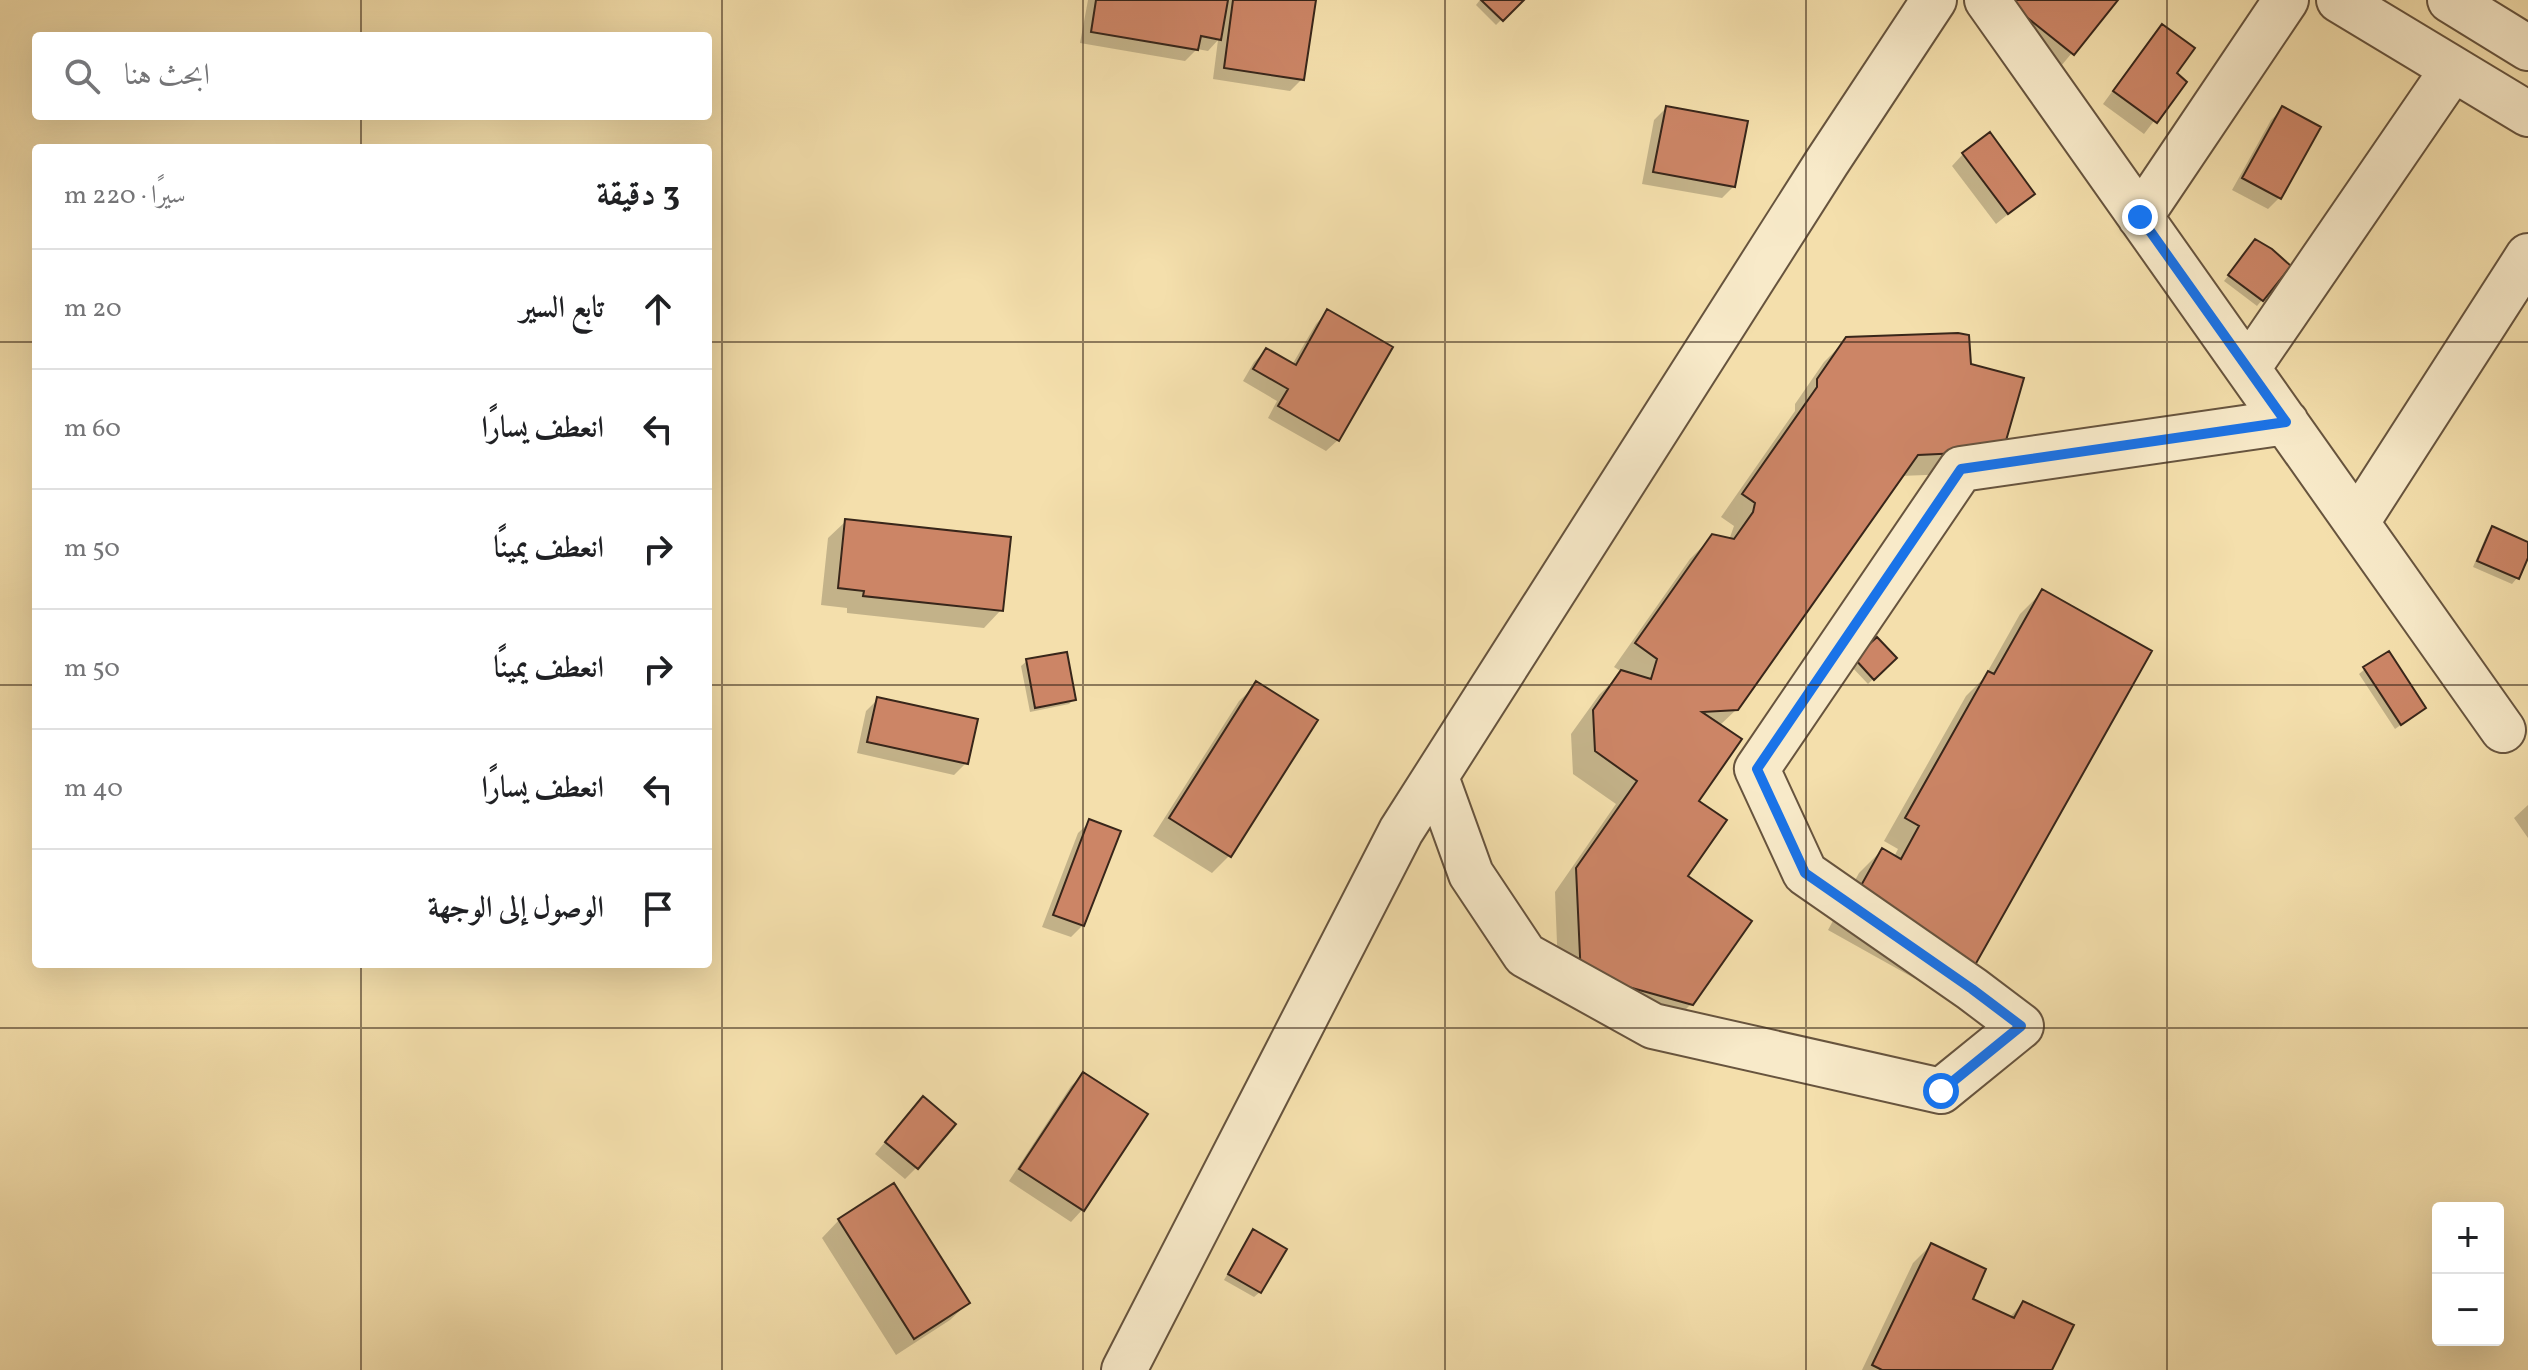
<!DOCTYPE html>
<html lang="ar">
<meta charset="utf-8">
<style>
body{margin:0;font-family:Vollkorn,Amiri,serif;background:#f2f2f2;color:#202124;direction:rtl}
.controls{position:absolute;right:24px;bottom:24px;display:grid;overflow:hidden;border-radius:8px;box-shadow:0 8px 32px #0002}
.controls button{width:72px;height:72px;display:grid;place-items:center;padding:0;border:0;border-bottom:2px solid #e0e0e0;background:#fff;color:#202124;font:40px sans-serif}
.stop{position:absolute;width:24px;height:24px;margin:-18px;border:6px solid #1a73e8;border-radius:50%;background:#fff}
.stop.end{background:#1a73e8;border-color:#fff;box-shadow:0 2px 8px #0008}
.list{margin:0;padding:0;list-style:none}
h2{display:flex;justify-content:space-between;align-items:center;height:104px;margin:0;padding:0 32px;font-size:34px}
h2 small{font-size:26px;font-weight:400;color:#757577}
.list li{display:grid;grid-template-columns:52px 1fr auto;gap:24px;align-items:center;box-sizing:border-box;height:120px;padding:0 32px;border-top:2px solid #e0e0e0}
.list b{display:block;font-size:30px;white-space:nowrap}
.list em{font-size:26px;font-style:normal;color:#757577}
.icon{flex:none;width:44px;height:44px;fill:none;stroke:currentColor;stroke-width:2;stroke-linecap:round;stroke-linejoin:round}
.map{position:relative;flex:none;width:2528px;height:1370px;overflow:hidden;direction:ltr}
.search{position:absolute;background:#fff;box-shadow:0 8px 32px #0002;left:32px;top:32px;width:680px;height:88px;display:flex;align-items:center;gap:20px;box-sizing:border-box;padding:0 28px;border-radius:8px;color:#757577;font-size:30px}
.panel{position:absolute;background:#fff;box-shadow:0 8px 32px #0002;left:32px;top:144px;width:680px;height:824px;border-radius:8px;direction:rtl}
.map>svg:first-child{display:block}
.shadow{fill:#0003}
.building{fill:#cc8566;stroke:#38261a;stroke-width:2}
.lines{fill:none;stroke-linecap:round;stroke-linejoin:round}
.minor-casing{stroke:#67543e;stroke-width:48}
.minor{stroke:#f8eac9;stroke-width:44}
.route{stroke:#1a73e8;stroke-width:10}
.grid{fill:none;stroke:#38261a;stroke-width:2;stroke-opacity:0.55}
</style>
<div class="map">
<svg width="2528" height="1370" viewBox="0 0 2528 1370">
<rect width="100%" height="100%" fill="#f4dfac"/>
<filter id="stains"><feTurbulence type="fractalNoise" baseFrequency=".0025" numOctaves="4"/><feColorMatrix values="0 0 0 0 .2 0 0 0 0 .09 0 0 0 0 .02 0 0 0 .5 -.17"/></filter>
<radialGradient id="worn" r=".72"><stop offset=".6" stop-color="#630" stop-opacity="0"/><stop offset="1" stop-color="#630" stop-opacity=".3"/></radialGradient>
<path class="shadow" d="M1088 0H1314L1302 79 1290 91 1213 79 1218 40 1208 51 1197 49 1185 61 1080 43Z
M1480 0H1521L1496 25 1476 5Z
M2116 0 2061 66 1994 12Z
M2162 27 2174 74 2184 82 2144 134 2103 104 2151 38Z
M1666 108 1734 186 1722 198 1642 184 1654 120Z
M2283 108 2280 197 2268 209 2232 190 2271 120Z
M1963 154 2033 194 1996 224 1952 166Z
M2250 248 2262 300 2257 306 2224 281Z
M1327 312 1338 440 1326 451 1268 418 1277 401 1243 381 1254 362 1266 350 1292 365 1316 324Z
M1847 339 1978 473 1900 476 1737 709 1719 726 1697 802 1685 877 1692 1003 1669 1026 1559 996 1555 892 1616 804 1573 774 1571 734 1599 695 1622 672 1614 667 1690 559 1713 536 1729 540 1734 526 1721 517 1795 411V404L1824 362Z
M846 521 1001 610 984 628 847 613V608L821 605 828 538Z
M2492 529 2528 544V553L2517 578 2512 584 2473 567 2487 534Z
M2042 592 1946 996 1828 930 1859 873 1882 850 1894 857 1898 849 1884 841 1966 696 1984 678 2020 614Z
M1877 640 1894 658 1868 684 1850 665Z
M1027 661 1074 699 1069 704 1030 712 1021 666Z
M2365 669 2418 713 2395 729 2359 674Z
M1257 684 1229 856 1212 873 1153 836 1239 701Z
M878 699 966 763 954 775 857 753 866 711Z
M2528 805V838L2514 818Z
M1090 822 1083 925 1071 937 1042 927 1078 833Z
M1083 1075 1145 1115 1082 1210 1071 1222 1009 1181 1071 1086Z
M912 1110 917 1167 905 1179 875 1154Z
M839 1220 968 1303 950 1320 896 1355 822 1238Z
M1253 1231 1260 1292 1254 1297 1224 1280Z
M1931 1245 1970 1300 2009 1318 2023 1303 2050 1370H1862L1913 1263Z"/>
<path class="building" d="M1096 0H1228L1221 40 1201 36 1198 50 1091 32Z
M1233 0H1316L1304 80 1224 68Z
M1481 0H1524L1503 21Z
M2005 0H2118L2074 55Z
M2162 24 2195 48 2177 73 2187 82 2157 123 2113 91Z
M1666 106 1748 121 1735 187 1653 172Z
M2282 106 2321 127 2281 199 2242 178Z
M1990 132 2035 194 2008 214 1962 153Z
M2255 239 2272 249 2291 266 2263 301 2228 275Z
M1327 309 1393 347 1339 441 1278 406 1288 389 1253 369 1266 348 1296 365Z
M1958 333 1969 335 1971 364 2024 378 2003 451 1918 455 1738 710 1702 712 1742 739 1699 801 1727 820 1688 876 1752 921 1693 1005 1582 974 1581 978 1576 868 1637 781 1595 751 1593 710 1621 670 1651 679 1657 659 1635 643 1712 534 1734 539 1753 512 1755 503 1742 494 1817 387V379L1846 337Z
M845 519 1011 537 1003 611 863 596 864 591 838 588Z
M2492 526 2528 542V558L2519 579 2477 561Z
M2042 589 2152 651 1970 974 1849 907 1882 848 1901 859 1919 826 1905 818 1988 671 1994 674Z
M1877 637 1897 658 1874 680 1854 658Z
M2389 651 2426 708 2401 725 2363 667Z
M1067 652 1076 700 1035 708 1026 659Z
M1256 681 1318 720 1231 857 1169 818Z
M877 697 978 719 968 764 867 742Z
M1089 819 1121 831 1084 926 1053 915Z
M1083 1072 1148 1114 1084 1211 1019 1169Z
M923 1096 956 1124 918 1169 885 1142Z
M894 1183 970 1303 914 1339 838 1219Z
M1253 1229 1287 1249 1261 1293 1228 1274Z
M1931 1243 1986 1269 1973 1299 2014 1318 2023 1301 2074 1325 2052 1370H1882L1872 1365Z"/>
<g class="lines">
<defs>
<path id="minor" d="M1987 0 2503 730
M2339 0 2528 114
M2450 0 2528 48
M2140 217 2286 0
M2248 368 2453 69
M2357 522 2528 256
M1436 777 1471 874 1525 955 1653 1026 1941 1091 2021 1026 1972 989 1805 873 1757 769 1961 469 2286 422
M1124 1370 1401 831 1827 162 1934 0"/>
</defs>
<use href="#minor" class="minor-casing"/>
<use href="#minor" class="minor"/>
</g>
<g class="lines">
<path class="route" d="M1941 1091 2021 1026 1972 989 1805 873 1757 769 1961 469 2286 422 2140 217"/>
</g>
<path class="grid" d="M361 0V36M722 0V1370M1083 0V1370M1445 0V1370M1806 0V1370M2167 0V1370M361 116V148M0 342H36M708 342H2528M0 685H36M708 685H2528M361 964V1370M0 1028H2528"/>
<rect width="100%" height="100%" filter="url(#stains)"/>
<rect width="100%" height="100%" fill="url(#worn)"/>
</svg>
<div class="controls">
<button>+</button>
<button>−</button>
</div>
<div class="stop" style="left:1941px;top:1091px"></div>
<div class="stop end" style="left:2140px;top:217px"></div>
<div class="search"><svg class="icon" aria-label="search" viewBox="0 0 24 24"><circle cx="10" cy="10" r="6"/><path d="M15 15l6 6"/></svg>ابحث هنا</div>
<section class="panel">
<h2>3 دقيقة<small>سيرًا · 220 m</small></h2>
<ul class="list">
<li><svg class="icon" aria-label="ahead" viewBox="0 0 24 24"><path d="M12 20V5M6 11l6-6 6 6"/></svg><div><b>تابع السير</b></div><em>20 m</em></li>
<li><svg class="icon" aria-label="left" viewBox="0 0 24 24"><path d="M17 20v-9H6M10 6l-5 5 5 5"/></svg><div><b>انعطف يسارًا</b></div><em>60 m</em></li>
<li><svg class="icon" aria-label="right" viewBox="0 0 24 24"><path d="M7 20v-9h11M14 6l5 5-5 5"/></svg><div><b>انعطف يمينًا</b></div><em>50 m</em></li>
<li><svg class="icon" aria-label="right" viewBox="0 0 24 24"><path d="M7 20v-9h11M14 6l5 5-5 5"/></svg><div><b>انعطف يمينًا</b></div><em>50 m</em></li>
<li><svg class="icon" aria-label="left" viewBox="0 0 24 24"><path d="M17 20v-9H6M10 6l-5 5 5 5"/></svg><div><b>انعطف يسارًا</b></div><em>40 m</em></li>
<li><svg class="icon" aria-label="arrive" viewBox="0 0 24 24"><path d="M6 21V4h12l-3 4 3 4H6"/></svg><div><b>الوصول إلى الوجهة</b></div></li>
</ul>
</section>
</div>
